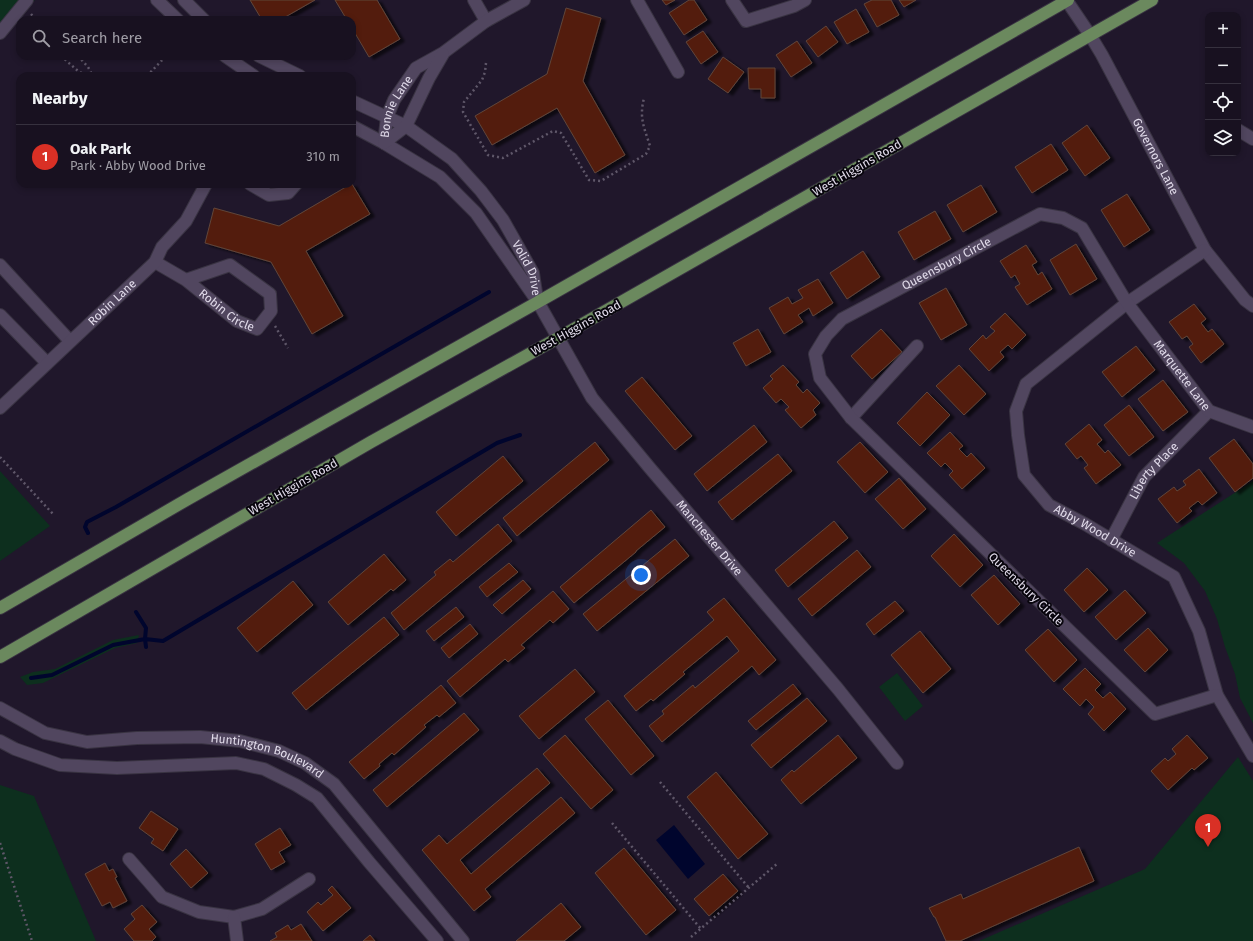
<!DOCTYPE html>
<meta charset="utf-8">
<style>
body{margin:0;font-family:"Fira Sans",sans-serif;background:#211a29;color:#f1f3f6}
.controls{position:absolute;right:12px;top:12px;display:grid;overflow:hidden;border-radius:8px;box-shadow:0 2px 6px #0003}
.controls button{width:36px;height:36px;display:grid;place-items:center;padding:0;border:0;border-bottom:1px solid #36313e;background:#181120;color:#f1f3f6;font:20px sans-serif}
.you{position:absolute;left:641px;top:575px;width:14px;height:14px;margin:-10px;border:3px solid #fff;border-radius:50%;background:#1a73e8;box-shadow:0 0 0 6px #1a73e833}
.badge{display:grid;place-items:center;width:26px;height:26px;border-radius:50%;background:#d93025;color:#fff;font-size:13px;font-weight:700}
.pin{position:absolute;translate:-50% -33px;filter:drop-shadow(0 1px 2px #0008)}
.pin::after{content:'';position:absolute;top:21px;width:14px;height:12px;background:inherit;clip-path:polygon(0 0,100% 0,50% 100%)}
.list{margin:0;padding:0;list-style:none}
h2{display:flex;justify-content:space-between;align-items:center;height:52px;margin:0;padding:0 16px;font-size:17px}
h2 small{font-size:13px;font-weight:400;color:#9f9da5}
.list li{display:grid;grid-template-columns:26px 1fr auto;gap:12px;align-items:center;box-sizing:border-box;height:64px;padding:0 16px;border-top:1px solid #36313e}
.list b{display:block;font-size:15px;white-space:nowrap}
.list p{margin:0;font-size:13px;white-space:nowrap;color:#9f9da5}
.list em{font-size:13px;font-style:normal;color:#9f9da5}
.icon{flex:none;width:22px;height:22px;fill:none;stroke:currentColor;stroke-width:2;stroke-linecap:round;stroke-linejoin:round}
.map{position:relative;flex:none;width:1253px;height:941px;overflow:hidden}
.search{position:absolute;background:#181120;box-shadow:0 2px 6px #0003;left:16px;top:16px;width:340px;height:44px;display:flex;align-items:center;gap:10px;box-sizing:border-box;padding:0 14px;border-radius:12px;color:#9f9da5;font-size:15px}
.panel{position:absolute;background:#181120;box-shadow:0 2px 6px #0003;left:16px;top:72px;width:340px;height:116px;border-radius:12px}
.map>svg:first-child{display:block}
.green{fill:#0d2f1e}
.water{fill:#00052d}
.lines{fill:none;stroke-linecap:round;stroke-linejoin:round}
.stream{stroke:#00052d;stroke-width:4}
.building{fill:#531e0b;stroke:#60453b;filter:url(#shadow)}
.minor-casing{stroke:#393342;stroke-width:14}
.major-casing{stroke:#393342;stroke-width:14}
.path{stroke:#5f5769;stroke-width:2.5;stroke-dasharray:2 3;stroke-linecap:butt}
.minor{stroke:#51465f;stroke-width:12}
.major{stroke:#6b895e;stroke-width:12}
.labels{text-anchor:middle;stroke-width:4;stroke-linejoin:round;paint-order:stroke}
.street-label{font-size:12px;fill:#e1dbea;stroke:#08050d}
</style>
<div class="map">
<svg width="1253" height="941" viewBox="0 0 1253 941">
<defs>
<filter id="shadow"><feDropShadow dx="4.5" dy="2.5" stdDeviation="1" flood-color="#0009"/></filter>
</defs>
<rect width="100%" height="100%" fill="#20172b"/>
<path class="green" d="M0 0H35L0 32Z
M0 471 50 526 0 561Z
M1253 481V723L1240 698 1235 674 1225 647 1217 619 1205 591 1184 563 1157 543Z
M139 635 137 643 115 648 43 683 27 685 20 677 33 672 55 669 113 640Z
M897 673 923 706 905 721 879 687Z
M1238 757 1253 781V941H979L1145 869Z
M0 785 34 796 96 941H0Z"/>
<path class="water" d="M674 825 705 864 688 879 656 840Z"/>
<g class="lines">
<path class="stream" d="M88 533 85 527 87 522 116 507 489 292
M136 612 146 628 145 639 146 647
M31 678 52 675 113 645 145 639 163 641 497 443 520 435"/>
</g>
<path class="building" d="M250 0H315L280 20H262Z
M335 0H377L400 39 369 57 352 28V20H347Z
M662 0H675L666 5Z
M689 0H694L707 20 684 35 669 13Z
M872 0H891L899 15 877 27 864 4Z
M899 0H916L904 7Z
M566 8 601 18 583 81 625 155 595 173 557 108 492 145 475 116 547 74Z
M856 9 869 32 847 44 834 22Z
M826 26 838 42 818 57 806 41Z
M703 31 718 52 701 64 686 42Z
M797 41 812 63 791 77 776 55Z
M723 57 744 72 728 93 708 79Z
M748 68H775V98H761V89H749Z
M1087 125 1110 158 1085 176 1062 143Z
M1051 144 1068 170 1032 193 1015 167Z
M351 184H352L370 214 306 251 343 316 312 334 271 262 205 243 214 208 279 226Z
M981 185 997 212 963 232 947 205Z
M1127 194 1150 230 1124 247 1101 210Z
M935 211 951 239 914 260 898 232Z
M1076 244 1097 279 1070 295 1050 260Z
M1026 245 1037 262 1032 265 1038 275 1042 272 1052 289 1027 305 1015 287 1020 284 1015 275 1011 278 1000 261Z
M863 251 880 277 847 299 830 273Z
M818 279 833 303 813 316 809 308 798 315 803 322 784 334 769 308 788 297 792 304 803 298 798 290Z
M946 288 967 325 941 340 919 303Z
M1194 304 1206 319 1201 323 1208 332 1212 329 1224 344 1201 363 1189 347 1193 344 1187 336 1182 339 1169 322Z
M1005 313 1026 335 1012 349 1008 345 1000 352 1004 357 989 371 969 349 983 335 986 339 995 331 990 327Z
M758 329 771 352 746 366 733 343Z
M881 329 902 352 872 379 851 356Z
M1136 346 1155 370 1122 397 1102 372Z
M783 365 799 382 796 385 803 393 807 389 820 403 813 410 816 415 801 428 785 410 789 407 781 399 776 403 763 388 773 379 770 376Z
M959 365 986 394 964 415 936 386Z
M642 377 692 436 675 450 625 391Z
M1163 380 1188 412 1163 431 1138 399Z
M927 392 950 415 920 446 897 423Z
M1129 405 1154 437 1129 456 1104 425Z
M1089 424 1102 440 1097 444 1105 453 1108 450 1121 465 1096 484 1084 468 1088 465 1081 456 1077 459 1065 444Z
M754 425 767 442 707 491 694 474Z
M950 432 963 446 959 449 967 457 971 453 985 468 962 489 949 475 953 471 945 463 941 467 927 453Z
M1234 439 1253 464V478L1235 492 1209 458Z
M595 442 609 460 517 536 503 518Z
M860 442 888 472 865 493 837 462Z
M778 454 792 471 732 520 718 502Z
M503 456 523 481 456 536 436 512Z
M1199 469 1217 493 1202 505 1198 501 1189 508 1192 511 1177 523 1158 499 1174 487 1177 491 1186 485 1183 481Z
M899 478 926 509 903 529 875 499Z
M651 510 665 527 636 551V552L574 603 560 587Z
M834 521 848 538 788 587 775 570Z
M498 524 512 541 404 630 391 613 436 575 434 572 450 559 453 562Z
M954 534 983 565 960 587 931 556Z
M675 539 689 556 597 631 583 614Z
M857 550 871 567 812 616 798 599Z
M384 554 406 580 393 591 391 589 348 625 328 602Z
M509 563 518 572 487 597 479 587Z
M1087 568 1108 590 1084 612 1064 590Z
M994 575 1020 604 998 625 971 595Z
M523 580 531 589 502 614 493 605Z
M293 581 313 605 257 652 237 628Z
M1125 590 1146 613 1116 640 1095 617Z
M553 591 569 609 553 623 550 620 521 645 525 648 508 662 505 659 460 697 447 681Z
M724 598 776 660 759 675 752 666 662 742 649 726 664 714 662 711 693 685 695 688 739 651 727 636 683 672 685 674 653 701 651 699 636 711 624 696 714 620 707 612Z
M895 601 904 611 874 635 866 624Z
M456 607 464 617 434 641 426 631Z
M384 617 399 635 306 710 292 693Z
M470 624 478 634 449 658 441 648Z
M1148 628 1168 650 1145 672 1124 650Z
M1048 629 1077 660 1054 682 1025 650Z
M920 631 951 669 923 693 891 655Z
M1085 668 1101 684 1095 690 1103 698 1110 692 1126 709 1104 731 1088 714 1094 707 1086 699 1080 706 1063 689Z
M575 669 595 692 539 739 519 716Z
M793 684 801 694 756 730 748 721Z
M441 685 456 703 439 717 437 715 424 725 426 727 394 755 392 753 379 764 380 766 364 779 349 762Z
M807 698 827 721 771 768 751 745Z
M608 700 654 756 631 775 585 719Z
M464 713 479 730 387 807 373 790Z
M565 735 613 790 591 809 543 754Z
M838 735 857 758 801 804 781 780 792 770 794 772Z
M1187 735 1208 758 1194 770 1192 768 1168 790 1151 771 1165 758 1168 761 1176 754 1172 749Z
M537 768 550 783 460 860 471 874 561 797 575 813 485 889 491 897 474 911 422 850 439 835 447 844Z
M716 772 768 834 738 859 687 797Z
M151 811 178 829 163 851 151 843 154 839 139 828Z
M280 828 291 845 279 852 285 862 271 870 255 844Z
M1079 847 1094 881 960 941H946L935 917H934L929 908 961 894 963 899Z
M624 848 676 910 646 935 595 873Z
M186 849 208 873 191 888 170 864Z
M105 863 109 871 113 869 117 877 115 878 127 901 113 908 110 902 102 906 85 874Z
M723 874 738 891 709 916 694 899Z
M332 886 351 908 323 931 307 912 318 902 321 905 333 895 328 890Z
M561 903 581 927 564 941H516Z
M142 905 157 922 149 929 156 937 152 941H134L124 929 135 919 131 914Z
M301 924 312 941H270L277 937 275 933 288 925 291 930Z
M370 935 375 941H363Z"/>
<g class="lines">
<defs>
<g id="minor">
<path d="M157 0 178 20"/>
<path d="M184 0 204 20"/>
<path d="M474 0 486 21"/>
<path d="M637 0 678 72"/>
<path d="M732 0 746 21 794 6 805 0"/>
<path id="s1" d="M1067 1 1090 35 1102 55 1205 250 1245 300 1253 306"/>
<path d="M0 33 27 0"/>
<path d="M225 56 254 76"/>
<path d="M259 56 300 76"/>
<path id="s2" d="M352 101 406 126 452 159 481 191 503 220 533 273 537 299"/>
<path id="s3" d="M352 126 384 143 440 177 476 213 538 302 592 398 649 467 838 689 897 763"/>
<path d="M1238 130 1253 139"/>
<path id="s4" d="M384 143 387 117 394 100 416 68 443 53 486 21 524 0"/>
<path d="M384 143 406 126 429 78 443 54"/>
<path d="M250 184 269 195 288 193 296 184"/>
<path id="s5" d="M1205 250 1127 303 1026 384 1016 411 1018 435 1024 475 1049 505 1085 524 1174 577 1199 631 1217 695 1253 756"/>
<path id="s6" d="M155 262 186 280 237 321 257 329 271 311 270 294 230 265 186 280"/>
<path d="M0 265 70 341"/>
<path d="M0 315 47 363"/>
<path id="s7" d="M0 408 155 262 162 247 186 221 206 184"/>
<path d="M851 418 917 346"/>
<path id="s8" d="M1111 540 1144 477 1209 411"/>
<path id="s9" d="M1217 695 1155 714 851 418 820 378 815 354 826 336 842 319 1040 214 1063 218 1082 228 1127 303 1209 411 1253 427"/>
<path id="s10" d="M0 708 45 733 87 742 137 738 200 737 240 741 279 751 305 763 334 784 463 941"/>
<path d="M0 741 15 749 60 765 117 768 236 763 264 769 296 785 317 798 369 862 437 941"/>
<path d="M129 859 162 897 199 912 234 917 262 909 309 879"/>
<path d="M234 917 237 941"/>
</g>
<path id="major" d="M0 608 188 499 538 302 1068 0
M0 657 371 442 558 338 1152 0"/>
</defs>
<use href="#minor" class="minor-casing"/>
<use href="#major" class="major-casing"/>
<path class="path" d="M31 14 36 20
M61 56 78 71 87 76
M78 56 88 67 93 76
M486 63 485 72 482 80 464 102 463 112 488 155 503 158 553 131 561 133 589 180 601 181 646 154 650 146C644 127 639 118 644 98
M147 76 166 56
M275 326 288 348
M0 457 53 514
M660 782 749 888
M612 823 701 929
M0 843 32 941
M691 937 778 863"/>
<use href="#minor" class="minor"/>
<use href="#major" class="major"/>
</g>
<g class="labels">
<g class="street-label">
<text dy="4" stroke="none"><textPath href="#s4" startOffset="39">Bonnie Lane</textPath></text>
<text dy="4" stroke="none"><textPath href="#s1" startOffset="179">Governors Lane</textPath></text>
<text transform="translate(857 168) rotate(-30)" y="4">West Higgins Road</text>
<text dy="4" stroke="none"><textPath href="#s9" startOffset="727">Queensbury Circle</textPath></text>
<text dy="4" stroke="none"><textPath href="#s2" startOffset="250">Volid Drive</textPath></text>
<text dy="4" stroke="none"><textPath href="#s7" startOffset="154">Robin Lane</textPath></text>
<text dy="4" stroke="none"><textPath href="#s6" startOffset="87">Robin Circle</textPath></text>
<text transform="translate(576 328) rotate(-29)" y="4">West Higgins Road</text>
<text dy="4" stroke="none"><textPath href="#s9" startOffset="1056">Marquette Lane</textPath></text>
<text dy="4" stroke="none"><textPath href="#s8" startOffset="82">Liberty Place</textPath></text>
<text transform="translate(293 487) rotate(-30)" y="4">West Higgins Road</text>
<text dy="4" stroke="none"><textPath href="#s5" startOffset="409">Abby Wood Drive</textPath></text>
<text dy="4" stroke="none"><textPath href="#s3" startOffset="554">Manchester Drive</textPath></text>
<text transform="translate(1026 589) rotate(44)" y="4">Queensbury Circle</text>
<text dy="4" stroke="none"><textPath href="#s10" startOffset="278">Huntington Boulevard</textPath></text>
</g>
</g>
</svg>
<div class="controls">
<button>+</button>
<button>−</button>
<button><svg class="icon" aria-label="locate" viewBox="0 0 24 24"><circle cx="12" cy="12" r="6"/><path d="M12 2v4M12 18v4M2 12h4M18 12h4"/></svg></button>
<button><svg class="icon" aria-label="layers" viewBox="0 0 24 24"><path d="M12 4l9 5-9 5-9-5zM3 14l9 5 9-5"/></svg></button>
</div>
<div class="you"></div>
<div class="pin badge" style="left:1208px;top:847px">1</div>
<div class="search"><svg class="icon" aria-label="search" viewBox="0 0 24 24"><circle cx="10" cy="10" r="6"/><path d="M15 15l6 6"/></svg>Search here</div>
<section class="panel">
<h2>Nearby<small></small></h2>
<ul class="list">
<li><span class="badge">1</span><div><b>Oak Park</b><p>Park · Abby Wood Drive</p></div><em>310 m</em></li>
</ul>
</section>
</div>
